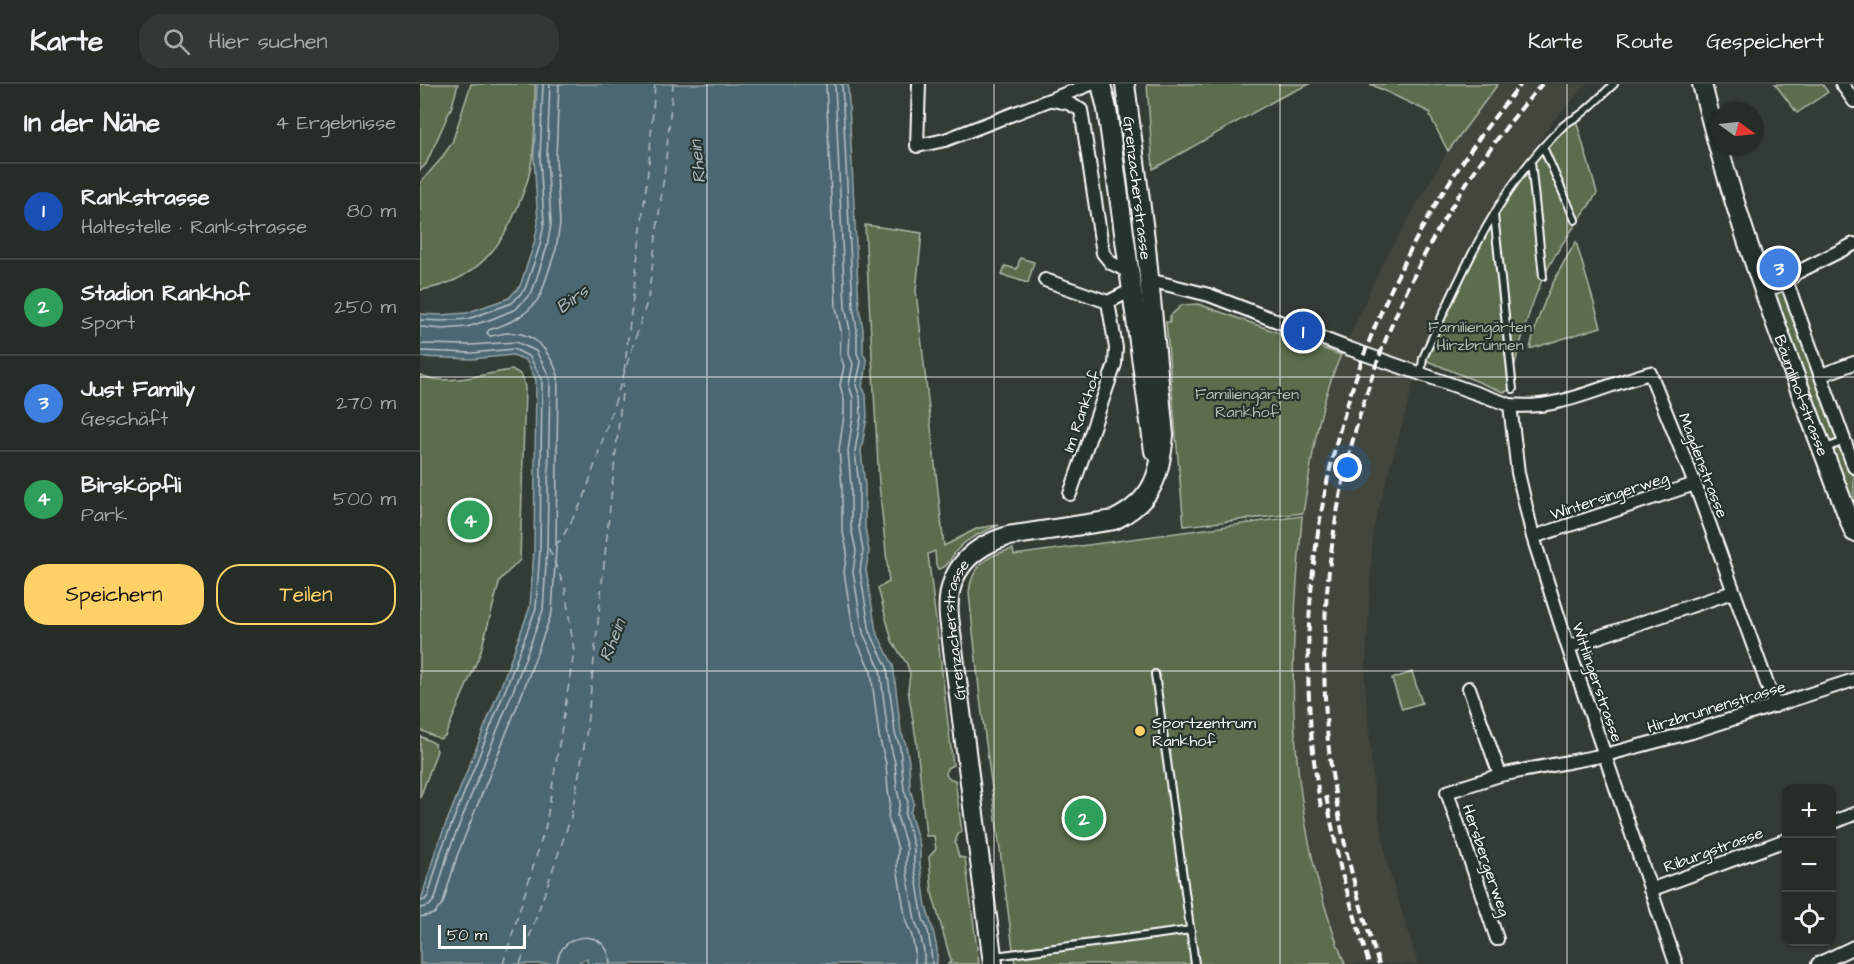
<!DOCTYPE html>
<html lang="de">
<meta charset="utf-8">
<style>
body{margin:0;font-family:"Architects Daughter",sans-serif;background:#323933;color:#f1f3f6}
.controls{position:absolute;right:18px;bottom:18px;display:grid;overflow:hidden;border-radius:12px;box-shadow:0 2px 4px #0004}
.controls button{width:54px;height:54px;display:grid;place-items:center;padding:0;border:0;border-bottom:2px solid #424944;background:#262d27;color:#f1f3f6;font:30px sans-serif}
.compass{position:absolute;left:1290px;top:18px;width:54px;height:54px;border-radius:50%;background:#262d27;box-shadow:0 2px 4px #0004;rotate:105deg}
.scale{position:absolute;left:18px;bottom:15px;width:88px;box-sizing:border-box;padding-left:6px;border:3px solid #fff;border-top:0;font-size:16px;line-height:21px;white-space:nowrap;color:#fff;-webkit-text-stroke:4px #26332d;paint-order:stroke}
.you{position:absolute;left:928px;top:384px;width:21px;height:21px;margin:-15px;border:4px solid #fff;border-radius:50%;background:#1a73e8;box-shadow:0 0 0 9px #1a73e833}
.badge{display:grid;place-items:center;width:39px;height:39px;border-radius:50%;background:#ffd166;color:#fff;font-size:20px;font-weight:700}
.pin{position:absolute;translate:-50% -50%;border:3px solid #fff;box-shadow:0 2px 6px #0006}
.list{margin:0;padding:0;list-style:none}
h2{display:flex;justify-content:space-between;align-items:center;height:78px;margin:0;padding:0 24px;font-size:26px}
h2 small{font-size:20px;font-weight:400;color:#a4a8a7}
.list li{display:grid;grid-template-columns:39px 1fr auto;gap:18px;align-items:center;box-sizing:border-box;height:96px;padding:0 24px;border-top:2px solid #424944}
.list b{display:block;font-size:22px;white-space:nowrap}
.list p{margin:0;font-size:20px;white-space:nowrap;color:#a4a8a7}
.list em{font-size:20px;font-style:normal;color:#a4a8a7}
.actions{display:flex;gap:12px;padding:18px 24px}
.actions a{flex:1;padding:14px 0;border:2px solid #ffd166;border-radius:24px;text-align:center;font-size:21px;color:#ffd166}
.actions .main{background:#ffd166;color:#111}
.icon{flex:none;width:33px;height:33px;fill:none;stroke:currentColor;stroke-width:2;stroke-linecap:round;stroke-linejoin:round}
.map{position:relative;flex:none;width:1434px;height:880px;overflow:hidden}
header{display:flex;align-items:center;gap:36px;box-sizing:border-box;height:84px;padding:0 30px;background:#262d27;border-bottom:2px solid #424944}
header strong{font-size:28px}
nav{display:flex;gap:33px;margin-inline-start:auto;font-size:21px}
.search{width:420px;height:54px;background:#323933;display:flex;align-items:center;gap:15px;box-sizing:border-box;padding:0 21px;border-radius:24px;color:#a4a8a7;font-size:22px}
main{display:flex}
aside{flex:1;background:#262d27}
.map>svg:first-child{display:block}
.built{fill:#42463c}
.green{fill:#5c6c4e;stroke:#aeb6a6;stroke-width:1.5}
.water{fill:#4c6872;stroke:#94a4aa;stroke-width:1.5}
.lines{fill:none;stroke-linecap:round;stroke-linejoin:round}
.shore{stroke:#b7c3c7;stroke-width:1.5}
.ferry{stroke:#aebbc0;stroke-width:1.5;stroke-dasharray:8 6;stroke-linecap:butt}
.lane-casing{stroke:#fff;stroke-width:10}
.street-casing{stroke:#fff;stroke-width:16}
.secondary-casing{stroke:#fff;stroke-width:22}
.lane{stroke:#26332d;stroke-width:6}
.street{stroke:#26332d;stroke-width:12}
.secondary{stroke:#26332d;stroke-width:18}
.rail{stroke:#fff;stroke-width:4;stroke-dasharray:9 4.5;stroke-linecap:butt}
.grid{fill:none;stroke:#fff;stroke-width:1.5;stroke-opacity:0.55}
.poi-dot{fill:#ffd166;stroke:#26332d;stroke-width:2}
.labels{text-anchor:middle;stroke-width:4.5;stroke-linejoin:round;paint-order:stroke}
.street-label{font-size:16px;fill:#fff;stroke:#26332d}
.park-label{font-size:16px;fill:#b6bdaf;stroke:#26332d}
.poi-label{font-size:16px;fill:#fff;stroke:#26332d;text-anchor:start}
.water-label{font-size:18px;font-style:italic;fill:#aebbc0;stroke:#26332d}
</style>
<header>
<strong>Karte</strong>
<div class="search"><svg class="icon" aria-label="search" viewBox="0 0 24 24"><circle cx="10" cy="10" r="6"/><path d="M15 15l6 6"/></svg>Hier suchen</div>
<nav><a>Karte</a><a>Route</a><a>Gespeichert</a></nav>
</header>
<main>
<aside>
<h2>In der Nähe<small>4 Ergebnisse</small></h2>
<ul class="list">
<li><span class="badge" style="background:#1a4fb4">1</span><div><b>Rankstrasse</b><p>Haltestelle · Rankstrasse</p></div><em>80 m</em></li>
<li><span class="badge" style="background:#2e9e5b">2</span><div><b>Stadion Rankhof</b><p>Sport</p></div><em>250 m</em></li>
<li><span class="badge" style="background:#3f7fe0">3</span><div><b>Just Family</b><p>Geschäft</p></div><em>270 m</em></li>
<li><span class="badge" style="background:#2e9e5b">4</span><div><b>Birsköpfli</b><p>Park</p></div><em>500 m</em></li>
</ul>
<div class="actions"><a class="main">Speichern</a><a>Teilen</a></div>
</aside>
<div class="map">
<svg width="1434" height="880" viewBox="0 0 1434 880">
<rect width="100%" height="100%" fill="#333c34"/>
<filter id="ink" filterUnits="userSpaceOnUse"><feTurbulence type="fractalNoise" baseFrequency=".0167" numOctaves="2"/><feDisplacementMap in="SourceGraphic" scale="12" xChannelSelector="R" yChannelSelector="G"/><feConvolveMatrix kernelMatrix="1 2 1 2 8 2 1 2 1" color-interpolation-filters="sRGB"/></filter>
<g filter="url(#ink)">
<path class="built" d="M1078 0H1167L1132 38 1054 155 1000 276 953 445 945 597 953 697 967 780 998 880H925L912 848 887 756 877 670 874 624V532L882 432 898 344 909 297 962 180 1028 67Z"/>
<path class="green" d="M0 0H38L32 22 6 80 0 86Z
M51 0H115C115 30 116 61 109 91 107 100 103 109 100 117 82 165 53 199 0 206V99L20 76 32 59Z
M727 0H890L863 12 733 85Z
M950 0H1078L1028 67 1010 32 1011 29Z
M1355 0H1402L1408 8 1377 29Z
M1156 36 1177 109C1163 132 1146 152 1133 175 1109 216 1100 262 1088 307L1083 308 1005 276 1050 176 1076 131 1126 62 1136 51Z
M445 141 502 149 496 207 524 462 558 444 579 441C564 448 549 453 538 465 531 472 529 484 518 485L516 481 515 467 508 470 533 681 527 684 526 690 528 694 535 696 542 748 538 750 535 759 539 773 545 774 559 880H528L531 877 512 809 509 773 516 765 514 752H506L497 661 488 606 490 590 487 580 472 557 458 504 469 498 459 400Z
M1156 158 1181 243 1110 265C1118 226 1135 191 1156 158Z
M600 174 614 178 608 199 582 191 585 182 597 185Z
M1367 199 1434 383V448L1345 206Z
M778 220 921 271C898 321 892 376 883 429L764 442 746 238H750V232L762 221Z
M92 286C102 289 104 295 105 304L100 476 80 496 60 570 25 652 20 655 0 646V291C27 303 64 289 92 286Z
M882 432C880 465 876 498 875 532 868 649 881 771 925 880H595L560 614 549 509C551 482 567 471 593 465L594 471Z
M992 588 1002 619 982 625 972 595Z
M0 652 14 659 17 667 0 714Z"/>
<path class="water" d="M117 0H428L439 222 443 245V269L447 277 445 292 442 302 446 311 447 333 441 367 445 401V443L449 467 446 486 456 547 473 581 481 648 486 661 489 678 490 705 494 719 490 729 500 762V780L506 822 513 846 517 865V880H167V875L159 878 158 880H0V820L16 765 81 602 110 523 114 465 116 296 106 276 93 271 52 275 0 273V230L22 231 46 229 89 214 100 202 114 160 118 139 114 74Z"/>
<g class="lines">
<path class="shore" d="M406 0 416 223 421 247 420 271 424 282 420 301 424 316V331L419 366 422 403V444L427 467 424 488 434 551 451 588 459 652 466 680 468 707 470 718 468 733 478 765 477 783 486 838 492 852 495 868V880
M415 0 425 223 430 246 429 270 433 280 429 301 433 314V332L428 367 431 402V443L436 467 433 488 443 549 460 585 468 651 475 679 477 706 480 718 477 732 487 764 486 782 495 837 500 850 504 867V880
M422 0 433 222 437 246V269L441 279 436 301 440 313 441 332 435 367 439 402V443L443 467 440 487 450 548 467 583 475 649 480 663 484 705 488 718 485 731 494 763V781L503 835 508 847 511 866 512 880
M0 236 22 237 48 235 92 219 105 205 120 161 124 139 120 74 123 0
M0 243 23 245 47 243 72 235 96 225 112 208 127 163 131 140 127 74 130 0
M0 260 51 261 96 258 116 267 128 290 130 297 127 465 123 526 93 607 28 769 15 815 9 822 0 824
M0 267 52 269 94 265 110 273 122 297 120 465 116 524 86 604 21 767 8 812 5 816 0 817
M0 833 14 830 23 819 37 772 102 610 132 528 136 465 138 291C131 271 118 251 95 249 87 248 78 251 70 252L67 249 69 246C90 239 110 231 121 210L136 165 140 140 136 74 139 0
M137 880C139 846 190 843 190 880"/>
<path class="ferry" d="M204 288 229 78 235 0
M83 880 126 741 154 568 145 504 129 465 141 456 164 414 228 215 245 84 253 0
M100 880 151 733 166 652 203 299"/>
<defs>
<path id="lane" d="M1123 63 1155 136
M1111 78 1123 192
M1074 131 1093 305
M1001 290 1003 274C1040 193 1076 106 1141 44 1146 38 1154 35 1160 31 1172 22 1183 10 1194 0
M1403 365 1425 357
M735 590 775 880
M575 872 771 846"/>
<path id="street" d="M499 0 497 62 525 56 671 0
M1422 0 1434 17
M633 16 648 19 661 26 683 169 691 179 710 188
M625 196 688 218 712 206
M729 196 789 211 930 265 1090 321C1138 327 1184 301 1230 289L1275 400 1355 622
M1367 199 1376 189 1434 160
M1345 206 1367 199 1434 383
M1401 291 1434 279
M1090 321 1098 389 1113 453 1148 563 1256 880
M650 410 695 280 696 264 688 218
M1113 453 1275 400
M1148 563 1313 508
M1049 604 1080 691
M1412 739 1434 730
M1230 806 1366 756
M1077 855 1027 708 1080 691 1185 671 1272 648 1434 596
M1398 880 1434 863"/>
<g id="secondary">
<path d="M681 0 687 25 734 367"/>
<path id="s1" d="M1282 0C1319 153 1378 301 1434 448"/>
<path id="s2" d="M573 880 529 533C525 490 548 464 588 452L694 436C733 417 740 391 744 351L726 163 705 0"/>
</g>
</defs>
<use href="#lane" class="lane-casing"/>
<use href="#street" class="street-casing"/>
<use href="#secondary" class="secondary-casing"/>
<use href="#lane" class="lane"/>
<use href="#street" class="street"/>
<use href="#secondary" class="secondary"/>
<path class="rail" d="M906 712 921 787 949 880
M901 723C855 467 935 198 1101 0
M959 880C933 804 914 726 907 646 888 412 967 175 1122 0"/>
</g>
</g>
<path class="grid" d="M287 0V880M574 0V880M860 0V880M1147 0V880M0 293H1434M0 587H1434"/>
<circle class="poi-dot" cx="720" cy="647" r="6"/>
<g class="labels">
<g class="street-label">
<text transform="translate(718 104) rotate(83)" y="6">Grenzacherstrasse</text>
<text dy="6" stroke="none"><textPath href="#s1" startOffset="327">Bäumlihofstrasse</textPath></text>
<text transform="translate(661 327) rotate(-71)" y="6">Im Rankhof</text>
<text transform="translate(1284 381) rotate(69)" y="6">Magdenstrasse</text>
<text transform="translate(1189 411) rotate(-18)" y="6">Wintersingerweg</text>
<text dy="6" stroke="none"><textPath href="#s2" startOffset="338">Grenzacherstrasse</textPath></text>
<text transform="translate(1178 598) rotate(71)" y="6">Wittlingerstrasse</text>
<text transform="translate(1296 622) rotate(-17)" y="6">Hirzbrunnenstrasse</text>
<text transform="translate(1293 765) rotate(-20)" y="6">Riburgstrasse</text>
<text transform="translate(1067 776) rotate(71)" y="6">Hersbergerweg</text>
</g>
<g class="park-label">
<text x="1060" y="248">Familiengärten<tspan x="1060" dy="18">Hirzbrunnen</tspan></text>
<text x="827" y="315">Familiengärten<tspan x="827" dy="18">Rankhof</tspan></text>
</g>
<g class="poi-label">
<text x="732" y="644">Sportzentrum<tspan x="732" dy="18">Rankhof</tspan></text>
</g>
<g class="water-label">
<text transform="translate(277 78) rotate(-96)" y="6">Rhein</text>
<text transform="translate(152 215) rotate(-36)" y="6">Birs</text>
<text transform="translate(192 556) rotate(-68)" y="6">Rhein</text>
</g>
</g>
</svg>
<div class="controls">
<button>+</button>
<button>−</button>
<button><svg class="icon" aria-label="locate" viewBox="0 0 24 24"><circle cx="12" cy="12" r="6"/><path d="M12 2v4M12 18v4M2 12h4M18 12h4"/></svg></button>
</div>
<svg class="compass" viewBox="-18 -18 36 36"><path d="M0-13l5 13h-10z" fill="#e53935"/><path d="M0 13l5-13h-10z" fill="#a4a8a7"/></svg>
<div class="scale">50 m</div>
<div class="you"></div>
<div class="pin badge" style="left:883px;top:247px;background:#1a4fb4">1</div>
<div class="pin badge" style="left:664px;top:734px;background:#2e9e5b">2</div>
<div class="pin badge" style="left:1359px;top:184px;background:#3f7fe0">3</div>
<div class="pin badge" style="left:50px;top:436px;background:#2e9e5b">4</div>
</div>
</main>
